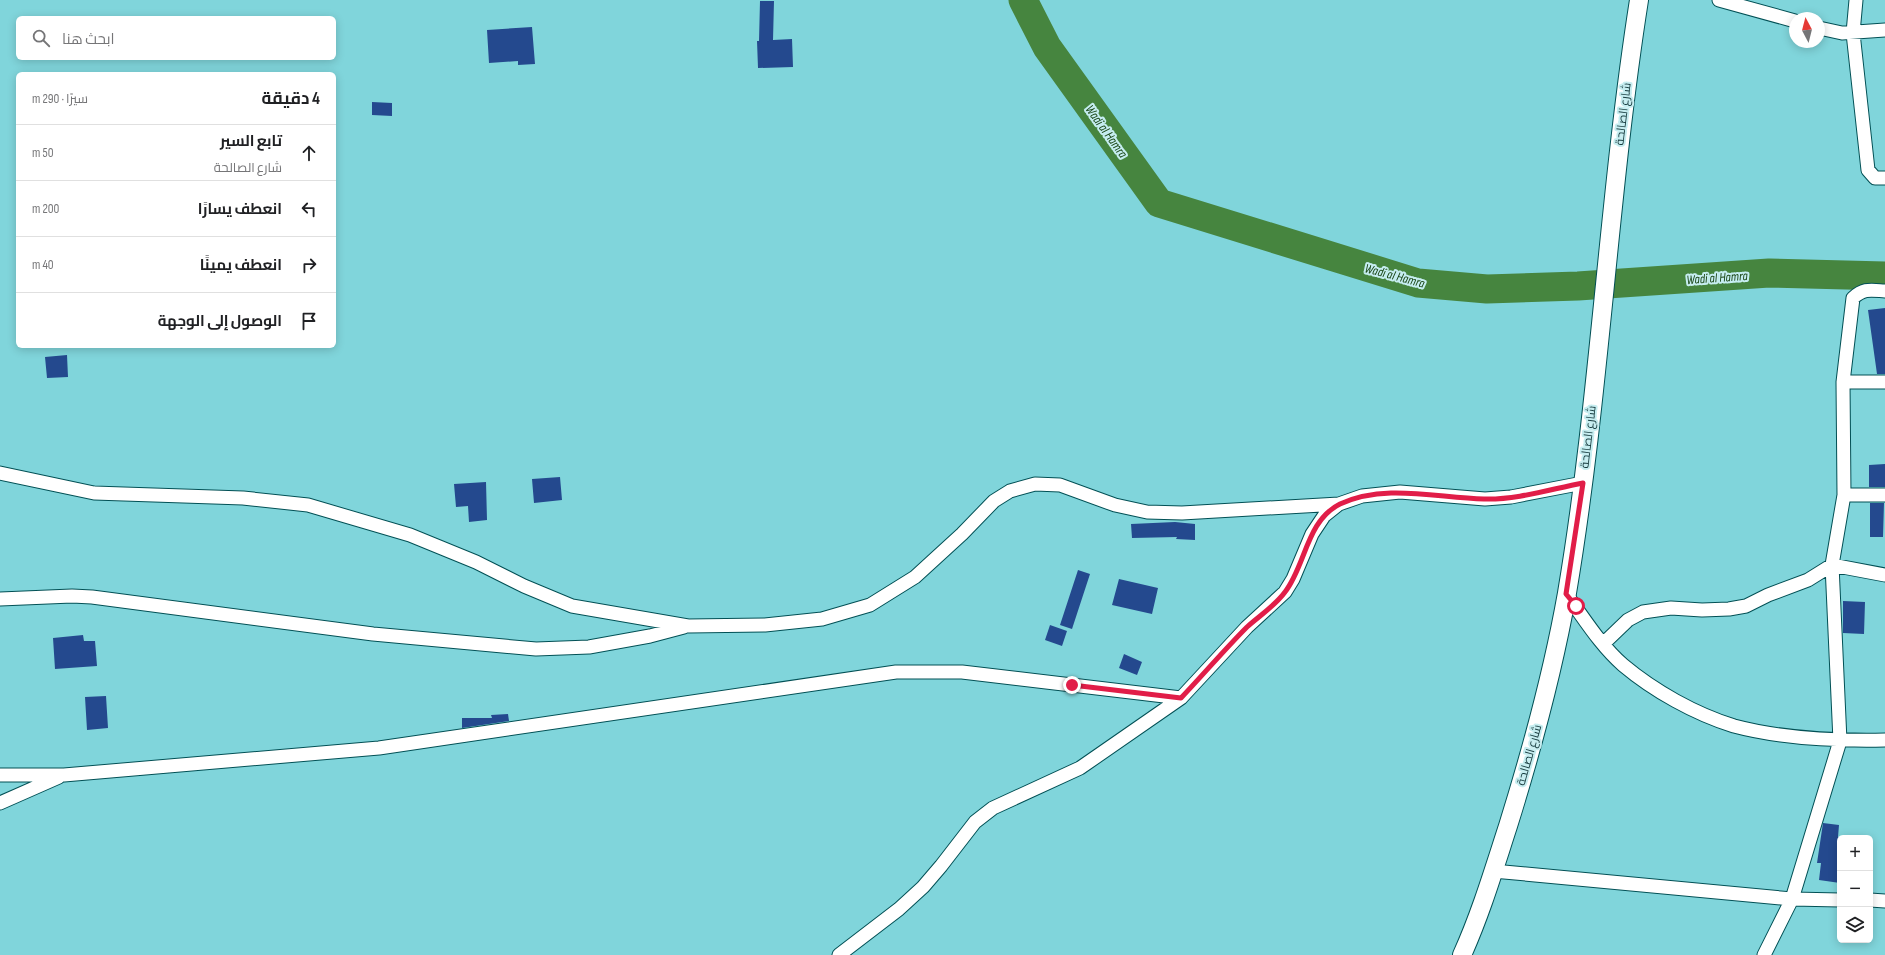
<!DOCTYPE html>
<html lang="ar">
<meta charset="utf-8">
<style>
body{margin:0;font-family:"Sofia Sans Condensed",Cairo,sans-serif;background:#f6f6f6;color:#202124;direction:rtl}
.controls{position:absolute;right:12px;bottom:12px;display:grid;overflow:hidden;border-radius:6px;box-shadow:0 2px 10px #0003}
.controls button{width:36px;height:36px;display:grid;place-items:center;padding:0;border:0;border-bottom:1px solid #e0e0e0;background:#fff;color:#202124;font:20px sans-serif}
.compass{position:absolute;left:1789px;top:12px;width:36px;height:36px;border-radius:50%;background:#fff;box-shadow:0 2px 10px #0003;rotate:353deg}
.stop{position:absolute;width:12px;height:12px;margin:-9px;border:3px solid #e11d48;border-radius:50%;background:#fff}
.stop.end{background:#e11d48;border-color:#fff;box-shadow:0 1px 4px #0008}
.list{margin:0;padding:0;list-style:none}
h2{display:flex;justify-content:space-between;align-items:center;height:52px;margin:0;padding:0 16px;font-size:17px}
h2 small{font-size:13px;font-weight:400;color:#757577}
.list li{display:grid;grid-template-columns:26px 1fr auto;gap:12px;align-items:center;box-sizing:border-box;height:56px;padding:0 16px;border-top:1px solid #e0e0e0}
.list b{display:block;font-size:15px;white-space:nowrap}
.list p{margin:0;font-size:13px;white-space:nowrap;color:#757577}
.list em{font-size:13px;font-style:normal;color:#757577}
.icon{flex:none;width:22px;height:22px;fill:none;stroke:currentColor;stroke-width:2;stroke-linecap:round;stroke-linejoin:round}
.map{position:relative;flex:none;width:1885px;height:955px;overflow:hidden;direction:ltr}
.search{position:absolute;background:#fff;box-shadow:0 2px 10px #0003;left:16px;top:16px;width:320px;height:44px;display:flex;align-items:center;gap:10px;box-sizing:border-box;padding:0 14px;border-radius:6px;color:#757577;font-size:15px}
.panel{position:absolute;background:#fff;box-shadow:0 2px 10px #0003;left:16px;top:72px;width:320px;height:276px;border-radius:6px;direction:rtl}
.map>svg:first-child{display:block}
.lines{fill:none;stroke-linecap:round;stroke-linejoin:round}
.river{stroke:#46853f;stroke-width:29}
.building{fill:#24498e}
.minor-casing{stroke:#025055;stroke-width:15}
.secondary-casing{stroke:#025055;stroke-width:20}
.minor{stroke:#fff;stroke-width:13}
.secondary{stroke:#fff;stroke-width:18}
.route{stroke:#e11d48;stroke-width:5}
.labels{text-anchor:middle;stroke-width:4;stroke-linejoin:round;paint-order:stroke}
.street-label{font-size:12px;fill:#183c3f;stroke:#c6edf0}
.water-label{font-size:13px;font-style:italic;fill:#194514;stroke:#c6edf0}
</style>
<div class="map">
<svg width="1885" height="955" viewBox="0 0 1885 955">
<rect width="100%" height="100%" fill="#80d5db"/>
<g class="lines">
<path class="river" d="M1023 0 1047 47 1159 203 1418 283 1487 289 1578 286 1769 273 1885 276"/>
</g>
<path class="building" d="M760 1H774L773 40 792 39 793 67 758 68 757 41H759Z
M532 27 535 64 518 65V61L489 63 487 30Z
M372 102 392 103V116L372 115Z
M1885 308V374H1877L1868 310Z
M67 355 68 377 47 378 45 357Z
M1885 464V487H1869V465Z
M560 477 562 500 534 503 532 479Z
M486 482 487 520 469 522 468 506 456 507 454 484Z
M1870 503H1884L1883 537H1870Z
M1175 522 1195 524V540L1176 539 1177 537 1132 538 1131 524Z
M1078 570 1090 574 1072 629 1060 625Z
M1119 579 1158 588 1152 614 1112 605Z
M1843 601 1865 602 1864 634 1843 633Z
M1050 625 1067 631 1062 646 1045 640Z
M83 635 84 641H95L97 666 55 669 53 638Z
M1124 654 1142 662 1137 675 1119 668Z
M106 696 108 728 87 730 85 697Z
M508 714 509 721 462 728V718H492L491 715Z
M1823 823 1839 825 1838 837H1840V883L1819 880 1821 863H1817Z"/>
<g class="lines">
<defs>
<path id="minor" d="M1719 0 1795 21
M1856 0 1853 33 1868 170 1875 178H1885
M1819 28 1842 33 1885 30
M1843 382H1885
M0 473 94 493 243 498 308 505 410 535 476 562 524 586 572 606 688 626 765 625 822 619 870 605 915 577 962 534 994 501 1010 491 1035 484 1060 485 1115 505 1147 512 1182 513 1339 504
M1844 495H1885
M1566 594C1584 618 1600 645 1623 665 1654 691 1695 714 1734 726 1783 739 1835 741 1885 740
M0 599 72 596 92 597 373 634 536 649 589 647 650 636 684 627
M1603 644 1628 620 1643 612 1671 608 1702 610 1729 609 1746 606 1768 595 1808 580 1832 565 1885 575
M0 775H64L379 748 896 672H962L1181 698
M0 803 59 777
M1493 871 1792 899 1840 900
M1870 900 1885 901
M839 955 899 909 923 887 941 866 975 822 993 808 1080 768 1181 698 1247 627 1285 592 1293 579 1312 534 1324 516 1339 504 1362 496 1400 492 1485 499 1511 497 1583 483
M1764 955 1792 899 1840 741 1832 565 1844 495 1843 382 1853 298C1864 288 1870 290 1885 291"/>
<path id="secondary" d="M1462 955C1481 913 1494 869 1508 826 1532 749 1553 672 1567 593 1600 397 1608 197 1639 0"/>
</defs>
<use href="#minor" class="minor-casing"/>
<use href="#secondary" class="secondary-casing"/>
<use href="#minor" class="minor"/>
<use href="#secondary" class="secondary"/>
</g>
<g class="lines">
<path class="route" d="M1072 685 1181 698C1203 675 1224 650 1247 627 1259 616 1275 606 1285 592 1306 565 1306 521 1340 504 1385 483 1437 498 1484 499 1517 500 1551 489 1583 483L1566 594 1576 606"/>
</g>
<g class="labels">
<g class="street-label">
<text transform="translate(1623 114) rotate(-83)" y="4">شارع الصالحة</text>
<text transform="translate(1588 437) rotate(-83)" y="4">شارع الصالحة</text>
<text transform="translate(1529 755) rotate(-74)" y="4">شارع الصالحة</text>
</g>
<g class="water-label">
<text transform="translate(1107 131) rotate(54)" y="5">Wadi al Hamra</text>
<text transform="translate(1395 275) rotate(15)" y="5">Wadi al Hamra</text>
<text transform="translate(1717 277) rotate(-4)" y="5">Wadi al Hamra</text>
</g>
</g>
</svg>
<div class="controls">
<button>+</button>
<button>−</button>
<button><svg class="icon" aria-label="layers" viewBox="0 0 24 24"><path d="M12 4l9 5-9 5-9-5zM3 14l9 5 9-5"/></svg></button>
</div>
<svg class="compass" viewBox="-18 -18 36 36"><path d="M0-13l5 13h-10z" fill="#e53935"/><path d="M0 13l5-13h-10z" fill="#757577"/></svg>
<div class="stop" style="left:1576px;top:606px"></div>
<div class="stop end" style="left:1072px;top:685px"></div>
<div class="search"><svg class="icon" aria-label="search" viewBox="0 0 24 24"><circle cx="10" cy="10" r="6"/><path d="M15 15l6 6"/></svg>ابحث هنا</div>
<section class="panel">
<h2>4 دقيقة<small>سيرًا · 290 m</small></h2>
<ul class="list">
<li><svg class="icon" aria-label="ahead" viewBox="0 0 24 24"><path d="M12 20V5M6 11l6-6 6 6"/></svg><div><b>تابع السير</b><p>شارع الصالحة</p></div><em>50 m</em></li>
<li><svg class="icon" aria-label="left" viewBox="0 0 24 24"><path d="M17 20v-9H6M10 6l-5 5 5 5"/></svg><div><b>انعطف يسارًا</b></div><em>200 m</em></li>
<li><svg class="icon" aria-label="right" viewBox="0 0 24 24"><path d="M7 20v-9h11M14 6l5 5-5 5"/></svg><div><b>انعطف يمينًا</b></div><em>40 m</em></li>
<li><svg class="icon" aria-label="arrive" viewBox="0 0 24 24"><path d="M6 21V4h12l-3 4 3 4H6"/></svg><div><b>الوصول إلى الوجهة</b></div></li>
</ul>
</section>
</div>
